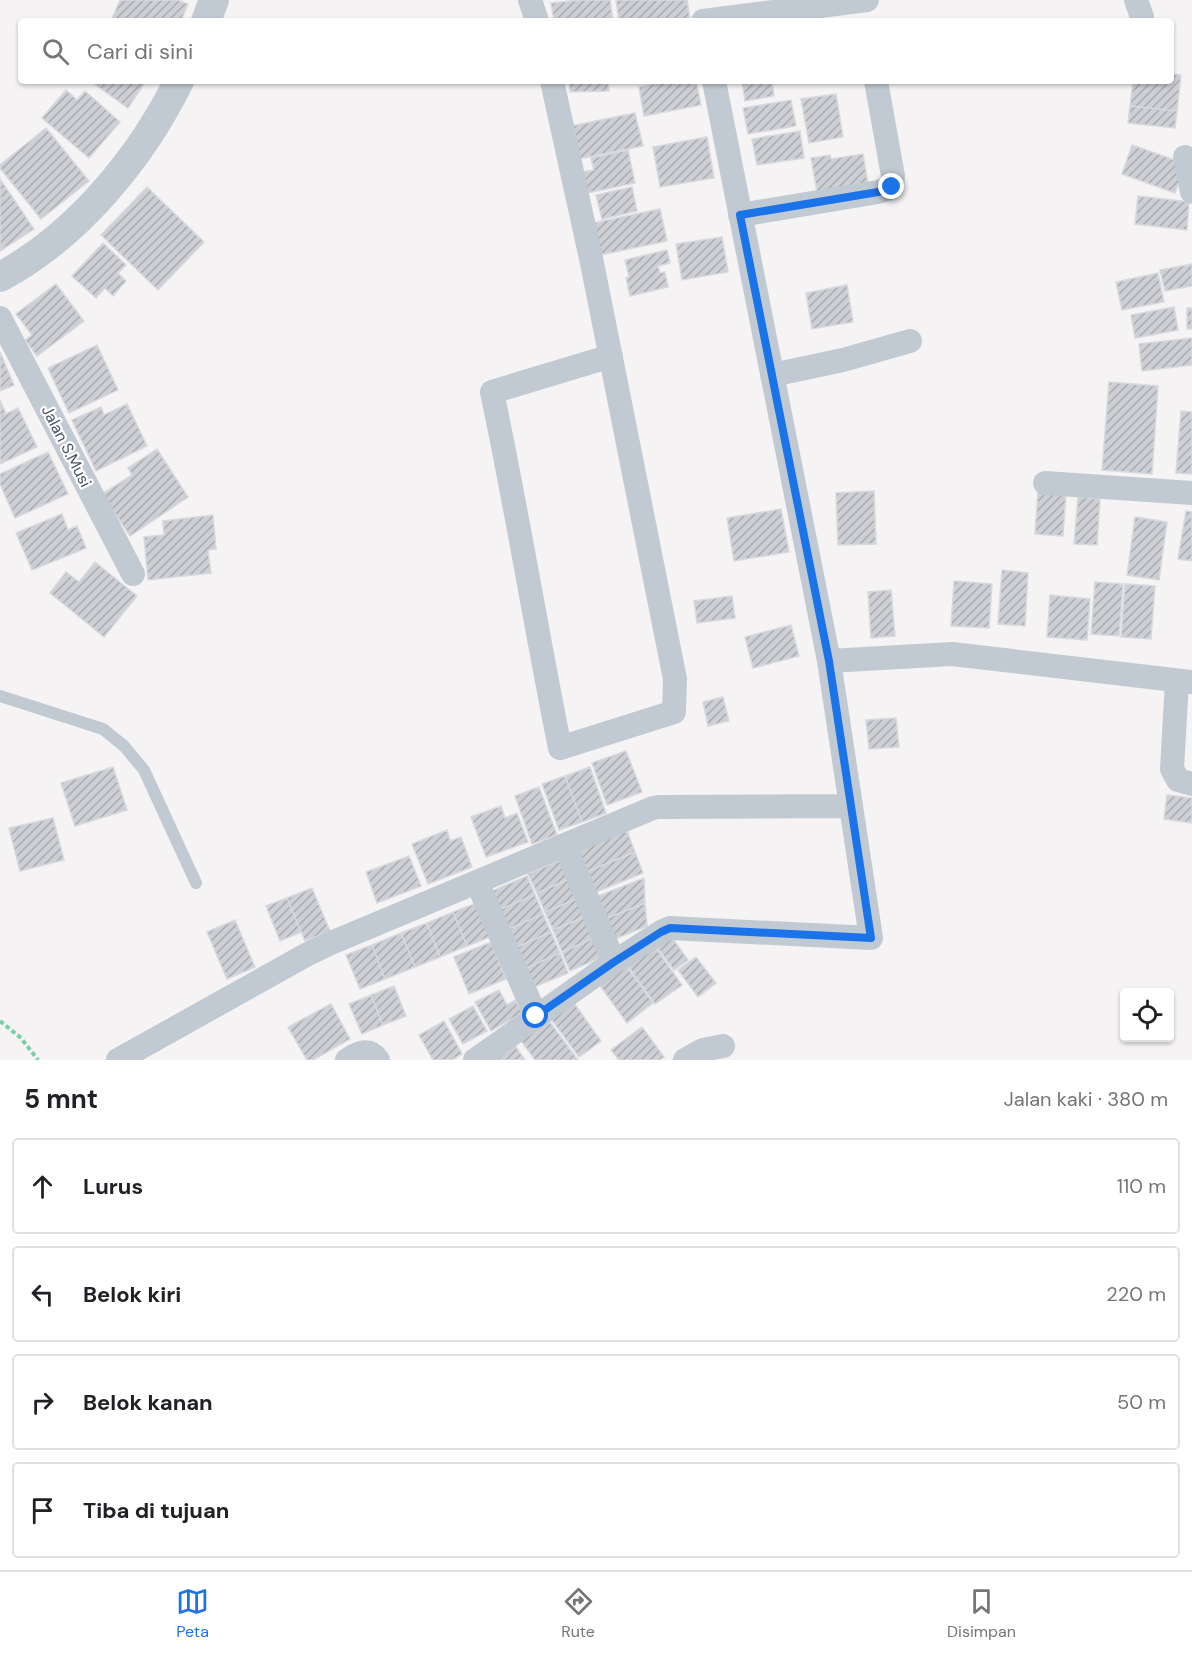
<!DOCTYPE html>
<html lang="id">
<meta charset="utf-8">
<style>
body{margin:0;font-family:"DM Sans",sans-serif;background:#f6f6f6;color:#202124}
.controls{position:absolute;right:18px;bottom:18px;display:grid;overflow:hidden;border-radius:6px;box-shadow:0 2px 4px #0004}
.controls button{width:54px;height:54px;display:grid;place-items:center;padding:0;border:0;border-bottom:2px solid #e0e0e0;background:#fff;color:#202124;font:30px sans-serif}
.stop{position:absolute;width:18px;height:18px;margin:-14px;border:4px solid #1a73e8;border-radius:50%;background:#fff}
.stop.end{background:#1a73e8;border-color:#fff;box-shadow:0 2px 6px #0008}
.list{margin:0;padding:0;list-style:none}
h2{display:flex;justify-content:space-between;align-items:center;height:78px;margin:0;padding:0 24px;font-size:26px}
h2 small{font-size:20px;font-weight:400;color:#757577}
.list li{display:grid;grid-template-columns:39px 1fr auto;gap:18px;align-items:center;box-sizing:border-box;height:96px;margin:0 12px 12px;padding:0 12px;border:2px solid #e0e0e0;border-radius:6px}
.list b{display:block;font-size:22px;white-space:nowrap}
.list em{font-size:20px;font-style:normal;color:#757577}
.icon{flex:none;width:33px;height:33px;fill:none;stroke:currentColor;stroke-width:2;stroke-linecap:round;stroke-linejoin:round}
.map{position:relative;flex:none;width:1192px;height:1060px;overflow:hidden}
.search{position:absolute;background:#fff;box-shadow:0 2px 4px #0004;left:18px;right:18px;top:18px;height:66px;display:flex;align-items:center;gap:15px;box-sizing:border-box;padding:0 21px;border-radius:6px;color:#757577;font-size:22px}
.sheet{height:510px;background:#fff}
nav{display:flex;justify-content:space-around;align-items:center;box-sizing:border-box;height:84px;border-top:2px solid #e0e0e0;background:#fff;font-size:16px;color:#757577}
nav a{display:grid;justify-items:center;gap:3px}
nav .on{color:#1a73e8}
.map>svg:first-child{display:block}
.building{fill:url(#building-hatch);stroke:#d7d9de;stroke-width:1.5}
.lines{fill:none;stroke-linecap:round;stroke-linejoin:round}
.path{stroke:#7ad0a6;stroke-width:4;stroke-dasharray:4.5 3;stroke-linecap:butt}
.service{stroke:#c1cad2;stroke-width:12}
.minor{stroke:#c1cad2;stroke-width:24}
.tertiary{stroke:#c1cad2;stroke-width:30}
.route{stroke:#1a73e8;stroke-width:8}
.labels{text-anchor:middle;stroke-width:4.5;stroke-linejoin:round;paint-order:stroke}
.street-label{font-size:16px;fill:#4a5661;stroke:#fff}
</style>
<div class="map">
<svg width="1192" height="1060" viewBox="0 0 1192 1060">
<defs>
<pattern id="building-hatch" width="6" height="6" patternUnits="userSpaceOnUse" patternTransform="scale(1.5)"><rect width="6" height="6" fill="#cdcfd5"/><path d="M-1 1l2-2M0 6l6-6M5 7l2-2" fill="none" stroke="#a8abb0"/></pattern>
</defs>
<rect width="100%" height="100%" fill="#f5f3f3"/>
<path class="building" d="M120 0H178L188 4 181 21H111Z
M579 0H610L613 21H554L551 3Z
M616 0H687L690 19 678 21H619Z
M1171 74 1181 75 1177 111 1130 106 1133 81H1171Z
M90 81H146L128 108Z
M569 81H608L609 91 570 92Z
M669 81H696L701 105 644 116 639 87Z
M742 81H772L774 96 745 101Z
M66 90 77 100 85 91 120 122 89 158 42 118Z
M836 94 843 137 809 143 801 99Z
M791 100 796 126 748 134 743 108Z
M1130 106 1177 111 1175 128 1128 123Z
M635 113 643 146 578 159 571 126Z
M46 128 89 181 41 219 0 168V165Z
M800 131 804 158 757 165 752 139Z
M707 137 714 178 660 187 653 147Z
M1132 145 1186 164 1175 193 1122 174Z
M628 150 635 183 587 193 582 172 594 170 591 158Z
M863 154 868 184 817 192 811 158 830 155 831 159Z
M0 179 34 229 0 251Z
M147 187 204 242 158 290 101 235Z
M632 187 637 211 602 219 596 195Z
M1138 196 1189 202 1187 230 1135 224Z
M660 209 667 241 600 255 593 223Z
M722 237 728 272 682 280 676 244Z
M103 243 126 265 118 273 126 281 113 296 105 288 96 298 72 276Z
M667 250 670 263 658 266 660 273 665 272 668 287 630 296 626 278 629 277 625 260Z
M1192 264V286L1165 291 1160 270Z
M1158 273 1164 302 1122 310 1116 282Z
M56 284 84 321 37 356 25 340 32 335 16 314Z
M847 285 853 322 812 329 806 293Z
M1174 307 1178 330 1135 338 1131 315Z
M1187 308H1192V329H1187Z
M1192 338V365L1142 371 1139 344Z
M97 345 118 390 69 413 48 368Z
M0 352 14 385 0 391Z
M1109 382 1158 386 1152 474 1102 470Z
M0 400 6 414 18 408 37 447 0 464Z
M127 404 147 446 96 471 72 420 101 407 104 415Z
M1181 411 1192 412V474L1176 473Z
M157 449 188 497 130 536 102 494 132 475 128 468Z
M48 452 68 494 15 518 0 484V474Z
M874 491 876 544 838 545 836 493Z
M1038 491 1066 493 1063 536 1035 534Z
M1078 497 1100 499 1097 545 1074 544Z
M781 509 789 552 734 561 727 518Z
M1186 511 1192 512V561L1178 559Z
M62 514 68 530 77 526 86 548 32 570 16 533Z
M213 515 216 549 208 550 211 573 148 580 144 537 164 535 163 521Z
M1135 517 1167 522 1159 580 1127 575Z
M95 562 137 596 104 637 50 593 66 572 79 582Z
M1002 570 1028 573 1025 626 998 624Z
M954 581 992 584 989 628 951 626Z
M1095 582 1123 584 1119 636 1091 634Z
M1125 584 1155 586 1151 639 1121 637Z
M891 590 895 636 871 638 868 592Z
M1050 595 1090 599 1087 640 1047 637Z
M732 596 735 618 697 623 694 601Z
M791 625 799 656 753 668 745 637Z
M723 697 729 721 708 726 703 702Z
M896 718 899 747 869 749 866 720Z
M626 751 642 792 607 805 592 763Z
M113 767 127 810 75 826 61 783Z
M590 767 606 813 582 822 565 776Z
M565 776 582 822 559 830 542 784Z
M539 787 557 835 532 844 515 796Z
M1167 795 1192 798V823L1164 819Z
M501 806 505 818 517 813 528 842 486 857 471 817Z
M53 818 64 860 20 871 9 828Z
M447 830 450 841 461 837 472 867 428 884 412 844Z
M627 831 635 852 586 872 578 850Z
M635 852 643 873 594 893 586 872Z
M409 856 421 886 377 903 366 872Z
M563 859 571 878 537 893 528 874Z
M527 876 535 895 501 909 492 891Z
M571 878 579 898 545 912 537 893Z
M644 878 645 903 607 918 598 896Z
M312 888 330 931 305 941 287 898Z
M535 895 543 914 509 929 501 909Z
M287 898 301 932 280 941 266 906Z
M579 898 587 916 553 930 545 912Z
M477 903 490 937 467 946 453 912Z
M645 903 647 926 615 939 607 918Z
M453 912 467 946 440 957 427 923Z
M543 914 551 932 517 947 509 929Z
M587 916 596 937 562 952 553 930Z
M235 920 255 967 227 979 207 932Z
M427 923 440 957 415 967 401 933Z
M551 932 560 953 526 968 517 947Z
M401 933 415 967 385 979 372 945Z
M671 936 688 960 674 970 656 946Z
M596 937 604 956 570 971 562 952Z
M491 942 506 979 469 994 454 957Z
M372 945 385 979 360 989 346 955Z
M655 947 682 985 655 1004 628 966Z
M560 953 568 973 534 987 526 968Z
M696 957 716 983 698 997 678 970Z
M625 964 653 1003 627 1023 598 983Z
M394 986 406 1016 383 1025 371 995Z
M499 990 507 1005 515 1000 522 1013 491 1031 475 1002Z
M371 995 383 1025 362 1034 349 1004Z
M574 1003 601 1041 579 1057 551 1019Z
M331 1004 350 1039 313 1060H307L288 1027Z
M473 1006 487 1031 463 1044 449 1019Z
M547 1018 578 1060H535L519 1038Z
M444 1021 462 1054 452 1060H433L419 1035Z
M642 1027 664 1057 660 1060H619L611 1050Z
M514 1044 525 1060H495Z"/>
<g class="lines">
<path class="path" d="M0 1021 21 1038 38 1060"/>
<path class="service" d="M0 696 103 729 124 746 144 770 196 883"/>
<path class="minor" d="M530 0 537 21
M1136 0 1142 17
M703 21 867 0
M552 81 592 263 675 679 674 712 560 748C536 629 517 510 492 392L611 356
M1185 157 1192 192
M740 215 878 192 892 187 893 176 876 81
M0 318 133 574
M772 375 843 360 910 341
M1045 483 1192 493
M829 661 952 654 1192 682
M1177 681 1172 769 1178 780 1192 784
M477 882 536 1016
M614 962 661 932 670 928 871 938 829 661 714 81
M118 1060 306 955 331 943 653 808 659 807 851 806
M347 1060C358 1053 369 1047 378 1060
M475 1060 614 962 565 846
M685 1060 703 1050 723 1046"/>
<path class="tertiary" d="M206 21 214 0
M0 277C77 236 141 158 179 81"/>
</g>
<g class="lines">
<path class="route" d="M536 1016 614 962 661 932 670 928 871 938 829 661 740 215 878 192 892 187"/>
</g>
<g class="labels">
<g class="street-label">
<text transform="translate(67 446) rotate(63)" y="6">Jalan S.Musi</text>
</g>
</g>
</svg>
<div class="controls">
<button><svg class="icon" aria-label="locate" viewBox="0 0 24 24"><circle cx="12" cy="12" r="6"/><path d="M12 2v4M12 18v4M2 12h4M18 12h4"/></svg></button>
</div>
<div class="stop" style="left:536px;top:1016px"></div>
<div class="stop end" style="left:892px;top:187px"></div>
<div class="search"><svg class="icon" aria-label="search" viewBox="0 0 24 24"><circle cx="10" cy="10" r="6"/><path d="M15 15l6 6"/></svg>Cari di sini</div>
</div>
<section class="sheet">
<h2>5 mnt<small>Jalan kaki · 380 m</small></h2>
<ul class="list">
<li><svg class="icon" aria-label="ahead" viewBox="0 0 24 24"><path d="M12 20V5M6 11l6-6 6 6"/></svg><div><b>Lurus</b></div><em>110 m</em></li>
<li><svg class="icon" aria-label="left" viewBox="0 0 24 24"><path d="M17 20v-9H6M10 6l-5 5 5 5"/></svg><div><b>Belok kiri</b></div><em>220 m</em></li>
<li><svg class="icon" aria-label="right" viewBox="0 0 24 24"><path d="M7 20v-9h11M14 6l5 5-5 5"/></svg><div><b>Belok kanan</b></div><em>50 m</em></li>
<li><svg class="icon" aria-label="arrive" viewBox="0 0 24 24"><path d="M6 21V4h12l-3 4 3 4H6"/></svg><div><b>Tiba di tujuan</b></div></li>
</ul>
</section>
<nav>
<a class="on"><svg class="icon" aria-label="map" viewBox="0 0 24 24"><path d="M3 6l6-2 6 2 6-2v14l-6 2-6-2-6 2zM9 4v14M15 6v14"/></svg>Peta</a>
<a><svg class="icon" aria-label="directions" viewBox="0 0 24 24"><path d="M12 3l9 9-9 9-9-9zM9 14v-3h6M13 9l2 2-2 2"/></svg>Rute</a>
<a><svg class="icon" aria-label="saved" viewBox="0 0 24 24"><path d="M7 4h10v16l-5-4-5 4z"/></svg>Disimpan</a>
</nav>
